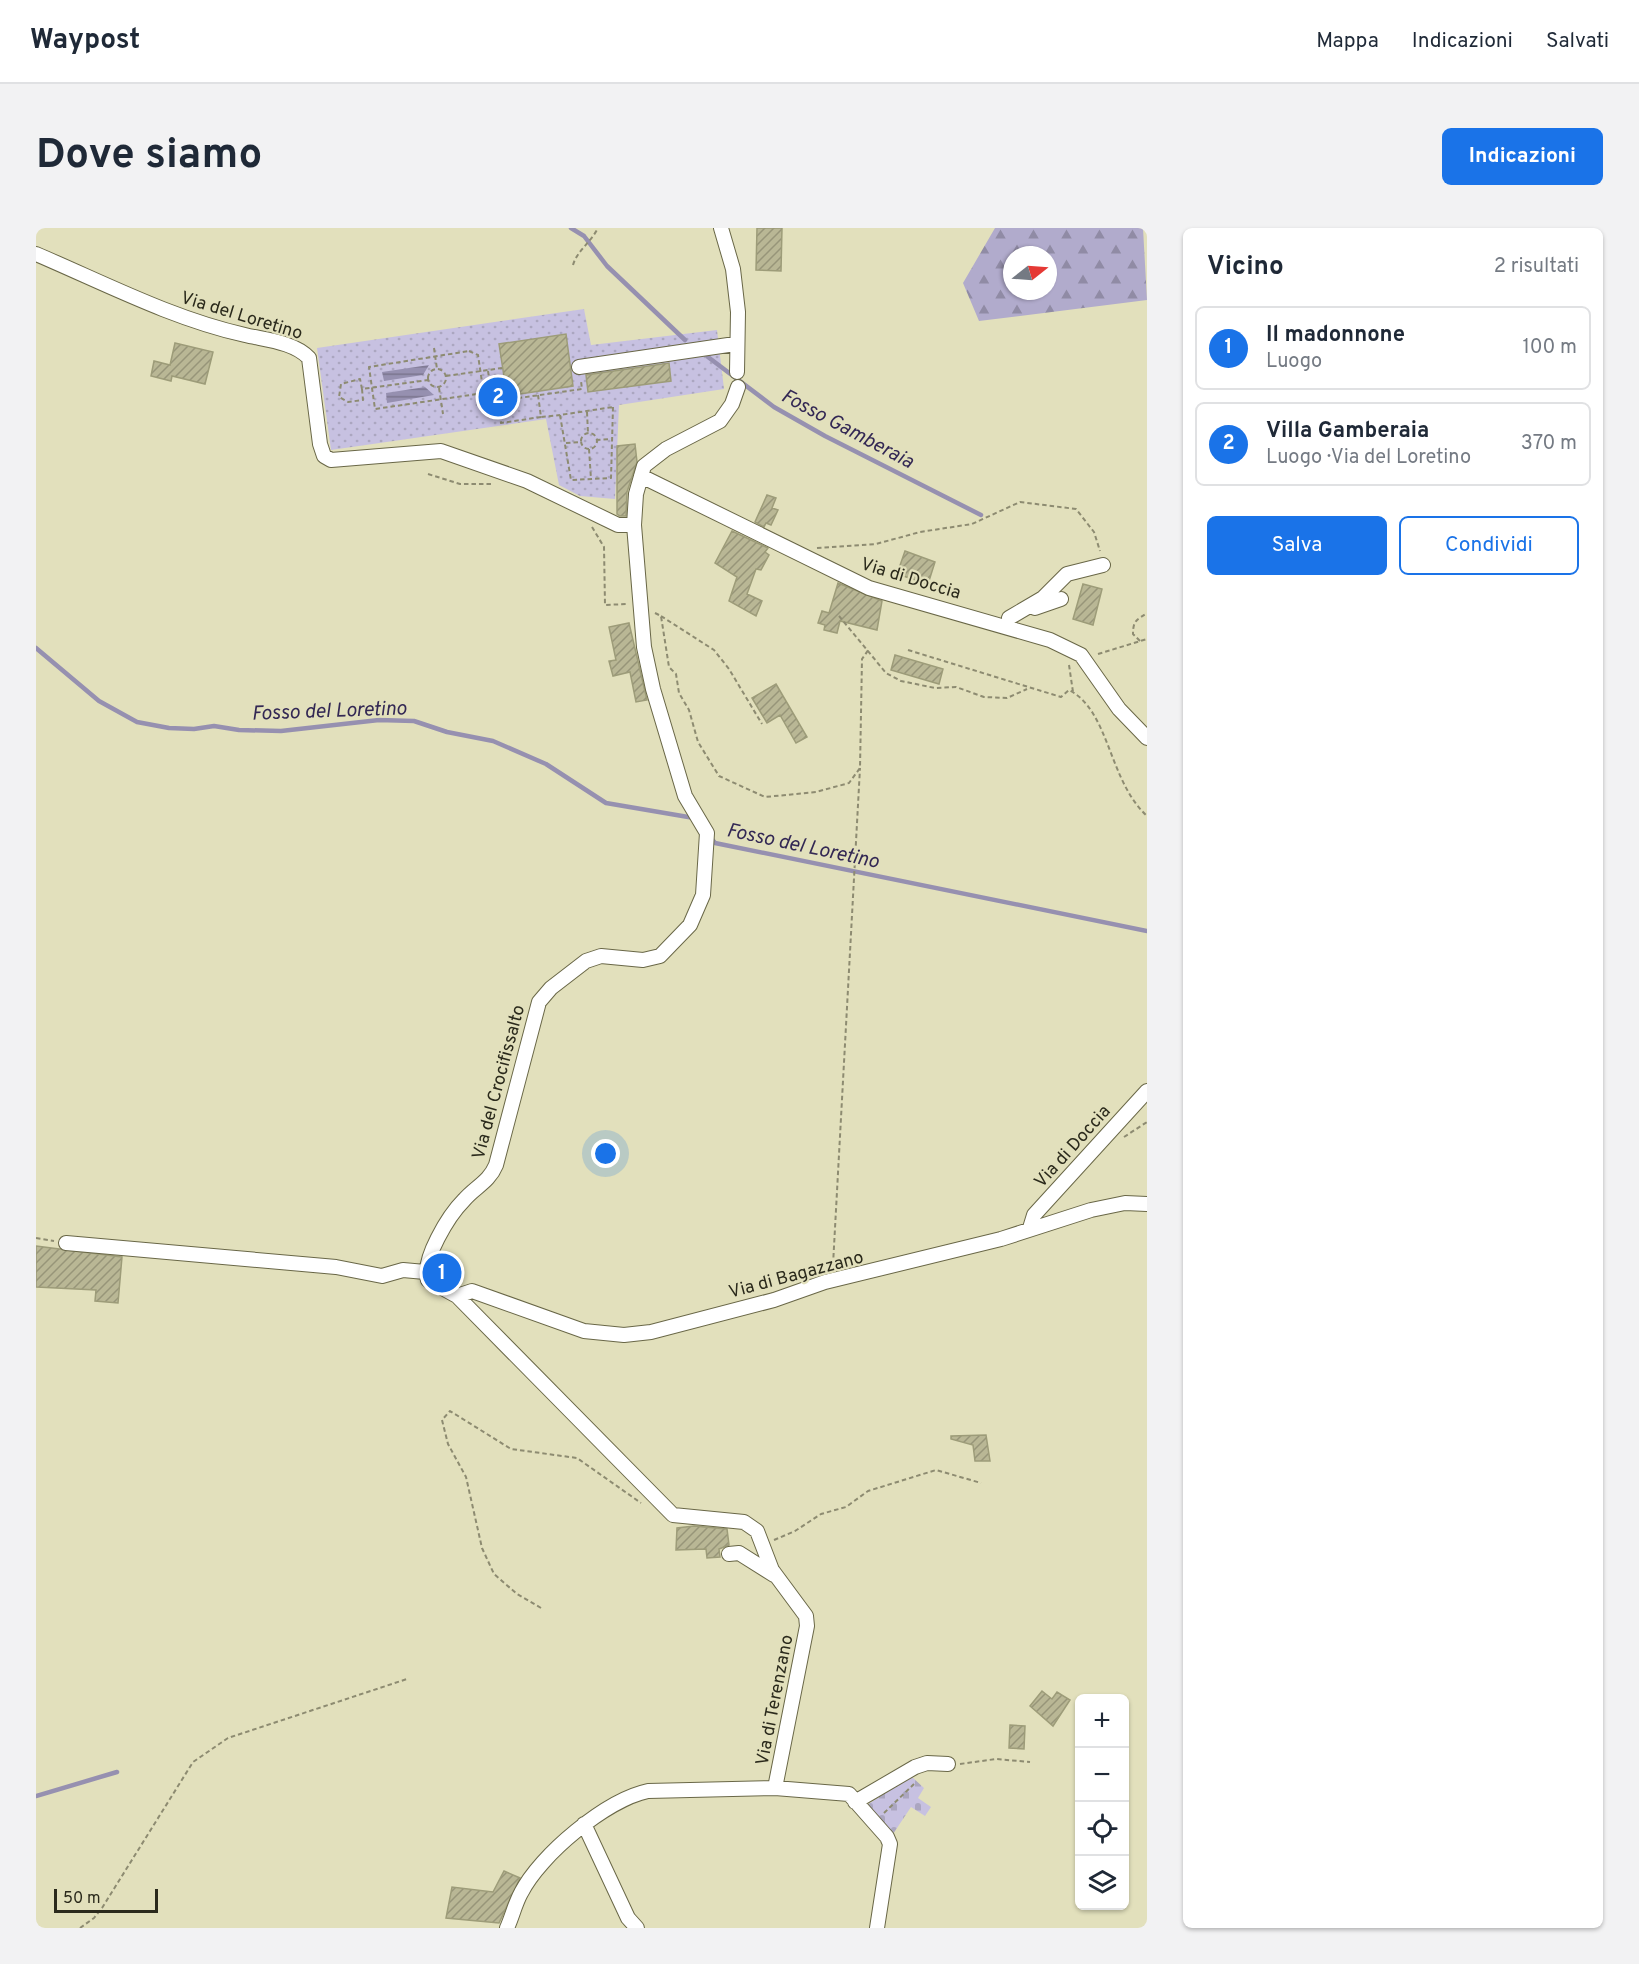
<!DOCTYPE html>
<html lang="it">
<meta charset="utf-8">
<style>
body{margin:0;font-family:Overpass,sans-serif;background:#f2f2f3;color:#1f2937}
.controls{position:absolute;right:18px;bottom:18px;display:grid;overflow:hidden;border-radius:9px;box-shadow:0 2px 4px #0004}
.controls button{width:54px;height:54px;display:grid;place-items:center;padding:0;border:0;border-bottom:2px solid #e0e1e3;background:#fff;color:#1f2937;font:30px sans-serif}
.compass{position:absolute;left:967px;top:18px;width:54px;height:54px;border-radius:50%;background:#fff;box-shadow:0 2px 4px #0004;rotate:73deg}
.scale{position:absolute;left:18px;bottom:15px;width:104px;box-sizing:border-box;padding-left:6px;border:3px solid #2b2a1c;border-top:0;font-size:16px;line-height:21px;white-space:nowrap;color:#2b2a1c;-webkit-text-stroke:4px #e2e0bc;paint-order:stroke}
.you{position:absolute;left:570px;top:926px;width:21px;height:21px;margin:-15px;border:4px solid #fff;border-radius:50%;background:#1a73e8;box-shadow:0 0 0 9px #1a73e833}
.badge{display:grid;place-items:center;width:39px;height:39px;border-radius:50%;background:#1a73e8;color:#fff;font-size:20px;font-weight:700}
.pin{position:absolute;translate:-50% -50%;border:3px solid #fff;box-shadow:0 2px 6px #0006}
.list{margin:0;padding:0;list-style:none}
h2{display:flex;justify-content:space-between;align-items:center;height:78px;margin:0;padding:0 24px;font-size:26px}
h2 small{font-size:20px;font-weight:400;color:#747a83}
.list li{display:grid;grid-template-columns:39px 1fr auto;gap:18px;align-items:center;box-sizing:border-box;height:84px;margin:0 12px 12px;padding:0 12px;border:2px solid #e0e1e3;border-radius:9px}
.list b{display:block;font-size:22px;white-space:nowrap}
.list p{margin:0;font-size:20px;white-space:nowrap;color:#747a83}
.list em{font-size:20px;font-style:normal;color:#747a83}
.actions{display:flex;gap:12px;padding:18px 24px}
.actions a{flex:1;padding:14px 0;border:2px solid #1a73e8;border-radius:9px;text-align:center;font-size:21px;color:#1a73e8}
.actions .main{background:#1a73e8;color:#fff}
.icon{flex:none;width:33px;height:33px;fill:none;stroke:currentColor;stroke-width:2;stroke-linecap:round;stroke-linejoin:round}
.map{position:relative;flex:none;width:1111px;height:1700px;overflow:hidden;border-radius:9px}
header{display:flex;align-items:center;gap:36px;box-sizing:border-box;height:84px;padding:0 30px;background:#fff;border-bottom:2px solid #e0e1e3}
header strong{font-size:28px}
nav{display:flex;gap:33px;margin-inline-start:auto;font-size:21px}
.intro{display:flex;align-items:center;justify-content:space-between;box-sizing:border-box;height:144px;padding:0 36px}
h1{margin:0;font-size:42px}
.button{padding:15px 27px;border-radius:9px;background:#1a73e8;color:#fff;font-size:21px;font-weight:700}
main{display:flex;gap:36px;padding:0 36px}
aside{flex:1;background:#fff;border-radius:9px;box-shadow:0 2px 4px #0004}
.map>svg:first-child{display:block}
.grass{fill:url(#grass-dots)}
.forest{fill:url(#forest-firs);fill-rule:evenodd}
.cemetery{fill:url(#cemetery-stones)}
.water{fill:url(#water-rules)}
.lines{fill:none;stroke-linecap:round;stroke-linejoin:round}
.stream{stroke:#9690b0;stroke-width:4.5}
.building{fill:url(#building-hatch);stroke:#9d9c79;stroke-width:1.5}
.minor-casing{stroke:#696747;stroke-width:16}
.path{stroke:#8d8b71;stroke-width:2;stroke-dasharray:4.5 3;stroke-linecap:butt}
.minor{stroke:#fff;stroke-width:14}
.labels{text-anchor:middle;stroke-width:4.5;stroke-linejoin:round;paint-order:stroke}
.street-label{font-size:18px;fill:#2b2a1c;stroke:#e2e0bc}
.water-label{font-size:20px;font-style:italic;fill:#332854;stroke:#e2e0bc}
</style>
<header>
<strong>Waypost</strong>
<nav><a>Mappa</a><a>Indicazioni</a><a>Salvati</a></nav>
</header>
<div class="intro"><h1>Dove siamo</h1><a class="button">Indicazioni</a></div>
<main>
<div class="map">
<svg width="1111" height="1700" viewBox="0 0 1111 1700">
<defs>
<pattern id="grass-dots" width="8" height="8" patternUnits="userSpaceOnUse" patternTransform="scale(1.5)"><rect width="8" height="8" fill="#c7c1e1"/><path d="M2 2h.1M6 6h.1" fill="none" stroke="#aba6c0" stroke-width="1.8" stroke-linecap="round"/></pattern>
<pattern id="forest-firs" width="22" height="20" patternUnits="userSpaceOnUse" patternTransform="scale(1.5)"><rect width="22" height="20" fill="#b1abcc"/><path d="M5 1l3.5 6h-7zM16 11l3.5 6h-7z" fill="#908ba5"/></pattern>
<pattern id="cemetery-stones" width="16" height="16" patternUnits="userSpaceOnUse" patternTransform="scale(1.5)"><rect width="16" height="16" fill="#c7c1e1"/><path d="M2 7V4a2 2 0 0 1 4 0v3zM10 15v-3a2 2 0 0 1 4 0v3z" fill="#aba6c0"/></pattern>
<pattern id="water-rules" width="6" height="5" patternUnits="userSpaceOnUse" patternTransform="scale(1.5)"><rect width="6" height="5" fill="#9690b0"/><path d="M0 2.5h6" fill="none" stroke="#7b768e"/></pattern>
<pattern id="building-hatch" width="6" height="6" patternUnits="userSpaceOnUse" patternTransform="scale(1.5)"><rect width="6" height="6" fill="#b9b795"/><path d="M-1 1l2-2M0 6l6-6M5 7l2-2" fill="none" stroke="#979579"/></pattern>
</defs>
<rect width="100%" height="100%" fill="#e2e0bc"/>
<path class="grass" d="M548 81 555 117 681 102 688 161 583 177 579 271 544 268 523 257 510 191 295 222 281 120Z"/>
<path class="forest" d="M959 0H1107L1111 72 943 93 927 55ZM976 27H1012V63H976Z"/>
<path class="cemetery" d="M875 1548 888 1560 882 1570 895 1579 889 1588 875 1579 857 1606 828 1579Z"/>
<path class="water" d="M393 137 387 147 348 153 346 144Z
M389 159 398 167 351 175 350 165Z"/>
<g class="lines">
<path class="stream" d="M535 0 548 8 571 38 649 112
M672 129 738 179 789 208 945 287
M0 420 63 473 101 494 133 500 158 501 178 498 203 502 245 503 343 492 378 493 411 504 457 513 510 536 570 575 658 590
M675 610 679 615 1111 703
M0 1568 81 1544"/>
</g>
<path class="building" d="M721 0H746L745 43 720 42Z
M530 106 537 158 471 168 463 116Z
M139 115 177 124 169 156 136 148 135 153 115 148 118 133 134 137Z
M633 135 635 153 552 164 550 147Z
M599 216 601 234 591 264 590 288H584L581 286V218Z
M731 267 740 270 736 280 742 282 735 297 730 295 728 299 719 294Z
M696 303 732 320 729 324 733 327 725 342 720 341 711 366 726 373 720 388 693 373 701 349 679 335Z
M869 323 899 334 892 356 861 346Z
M802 355 846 373 841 402 804 393 801 405 788 402 789 397 782 395 786 383 793 385Z
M1047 356 1066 361 1057 397 1037 391Z
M593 395 611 472 600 474 594 444 577 448 573 433 580 432 573 399Z
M859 427 907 441 903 456 855 442Z
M740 456 771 509 760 515 744 487 731 495 716 470Z
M0 1018 86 1029 82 1075 59 1073 60 1062 0 1059Z
M950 1207 954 1233H939L937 1217 915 1211V1208Z
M658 1298 691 1301 693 1317 683 1321 684 1329 671 1330 670 1321 640 1322 641 1300Z
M1006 1463 1016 1471 1021 1464 1034 1472 1017 1498 994 1478Z
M974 1497 989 1498 988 1521 973 1520Z
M468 1643 484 1650 463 1695 410 1690 416 1659 457 1664Z"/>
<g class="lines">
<defs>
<path id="minor" d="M685 0 697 41 702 84 701 144
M0 26C68 55 137 91 209 107 230 112 258 114 273 130L284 216 288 228 295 232 405 223 491 253 582 297H598
M543 139 699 116
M702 159 696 176 684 193 630 221 608 238 600 266 598 297 608 419 617 461 649 568 671 605 667 667 654 697 624 728 607 732 565 728 550 733 515 760 503 774 460 937C453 954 439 959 428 972 413 987 385 1032 392 1052L421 1068 637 1287 708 1294 721 1303 736 1342 770 1388 771 1398 739 1560
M605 248 833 360 1014 412 1045 427 1083 481 1111 510
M999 380 1025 371
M973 390 1007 370 1031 346 1067 337
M994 1000 998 987 1111 863
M30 1015 300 1039 346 1048 367 1042 389 1044
M421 1068 436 1063 548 1103 588 1107 615 1104 738 1072 789 1054 965 1011 1055 982 1089 975 1111 976
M693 1326 703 1325 738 1347
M819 1574 879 1539 891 1535 912 1536
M548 1596 592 1690 601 1700
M471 1700C476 1689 479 1676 485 1665 504 1627 570 1572 612 1563L739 1560 813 1566 851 1609 854 1616 841 1700"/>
</defs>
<use href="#minor" class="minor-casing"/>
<path class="path" d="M537 37C541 23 555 14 562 0
M398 120 401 141
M433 123 442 127 447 161 441 166 339 181 333 139Z
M392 150a9 9 0 1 1 18 0a9 9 0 1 1-18 0Z
M452 143 457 174 462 173
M410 148 466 140
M403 160 407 186
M326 161 327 172 312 174 303 169 305 156 324 151 326 161 392 152
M502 167 505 189 524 187
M577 179 575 250 535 252 524 187Z
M551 184 552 205
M505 189 465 195 462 173 546 161 545 153
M545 213a8 8 0 1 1 16 0a8 8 0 1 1-16 0Z
M560 212 575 211
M530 215 545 214
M553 221 555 251
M392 246 424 256H457
M556 299 568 319 569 377 591 376
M781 320 840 316 884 304 936 296 984 274 1040 281 1058 304 1064 323
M619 385 625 388 633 439 640 446 643 465 653 482 662 514 683 548 729 569 780 564 813 555 824 540 826 431 833 421
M625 388 678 422 693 441 726 496
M803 388 850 445 865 453 899 460 920 459 948 469 971 470 991 461
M1104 413 1097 406C1097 392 1101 392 1111 385
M872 422 1025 469 1033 462C1074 483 1072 552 1111 588
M1062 426 1111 411
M1033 437 1037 464
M1088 909 1111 894
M0 1010 18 1013
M797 1037 824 540
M738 1312 759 1303 785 1286 810 1279 832 1263 900 1242 945 1255
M505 1380 481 1366 458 1346 446 1320 430 1249 412 1216 406 1192 414 1183 475 1221 541 1230 605 1275
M924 1536 960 1531 994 1534
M848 1585 878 1556
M44 1700 58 1690 66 1680 157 1534 192 1510 371 1451"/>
<use href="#minor" class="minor"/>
</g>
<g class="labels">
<g class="street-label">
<text transform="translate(206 87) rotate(17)" y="6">Via del Loretino</text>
<text transform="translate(875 350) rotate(17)" y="6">Via di Doccia</text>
<text transform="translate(462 854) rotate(-75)" y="6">Via del Crocifissalto</text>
<text transform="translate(1036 918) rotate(-48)" y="6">Via di Doccia</text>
<text transform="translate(760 1046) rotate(-15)" y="6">Via di Bagazzano</text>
<text transform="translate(738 1472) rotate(-79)" y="6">Via di Terenzano</text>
</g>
<g class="water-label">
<text transform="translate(812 200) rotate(28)" y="7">Fosso Gamberaia</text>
<text transform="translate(293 482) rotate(-2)" y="7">Fosso del Loretino</text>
<text transform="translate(767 617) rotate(12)" y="7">Fosso del Loretino</text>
</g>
</g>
</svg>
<div class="controls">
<button>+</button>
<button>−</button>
<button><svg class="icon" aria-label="locate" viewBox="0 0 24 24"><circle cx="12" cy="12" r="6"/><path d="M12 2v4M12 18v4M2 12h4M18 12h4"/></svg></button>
<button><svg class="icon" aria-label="layers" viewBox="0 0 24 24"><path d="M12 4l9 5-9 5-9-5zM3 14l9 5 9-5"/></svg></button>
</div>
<svg class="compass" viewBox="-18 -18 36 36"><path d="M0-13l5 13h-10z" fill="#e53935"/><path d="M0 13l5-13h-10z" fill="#747a83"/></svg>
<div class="scale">50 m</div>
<div class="you"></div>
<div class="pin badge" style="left:406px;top:1045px">1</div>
<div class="pin badge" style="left:462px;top:169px">2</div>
</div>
<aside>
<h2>Vicino<small>2 risultati</small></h2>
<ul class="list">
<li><span class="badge">1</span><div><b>Il madonnone</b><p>Luogo</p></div><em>100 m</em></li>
<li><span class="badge">2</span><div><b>Villa Gamberaia</b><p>Luogo · Via del Loretino</p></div><em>370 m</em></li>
</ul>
<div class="actions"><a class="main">Salva</a><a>Condividi</a></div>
</aside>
</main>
